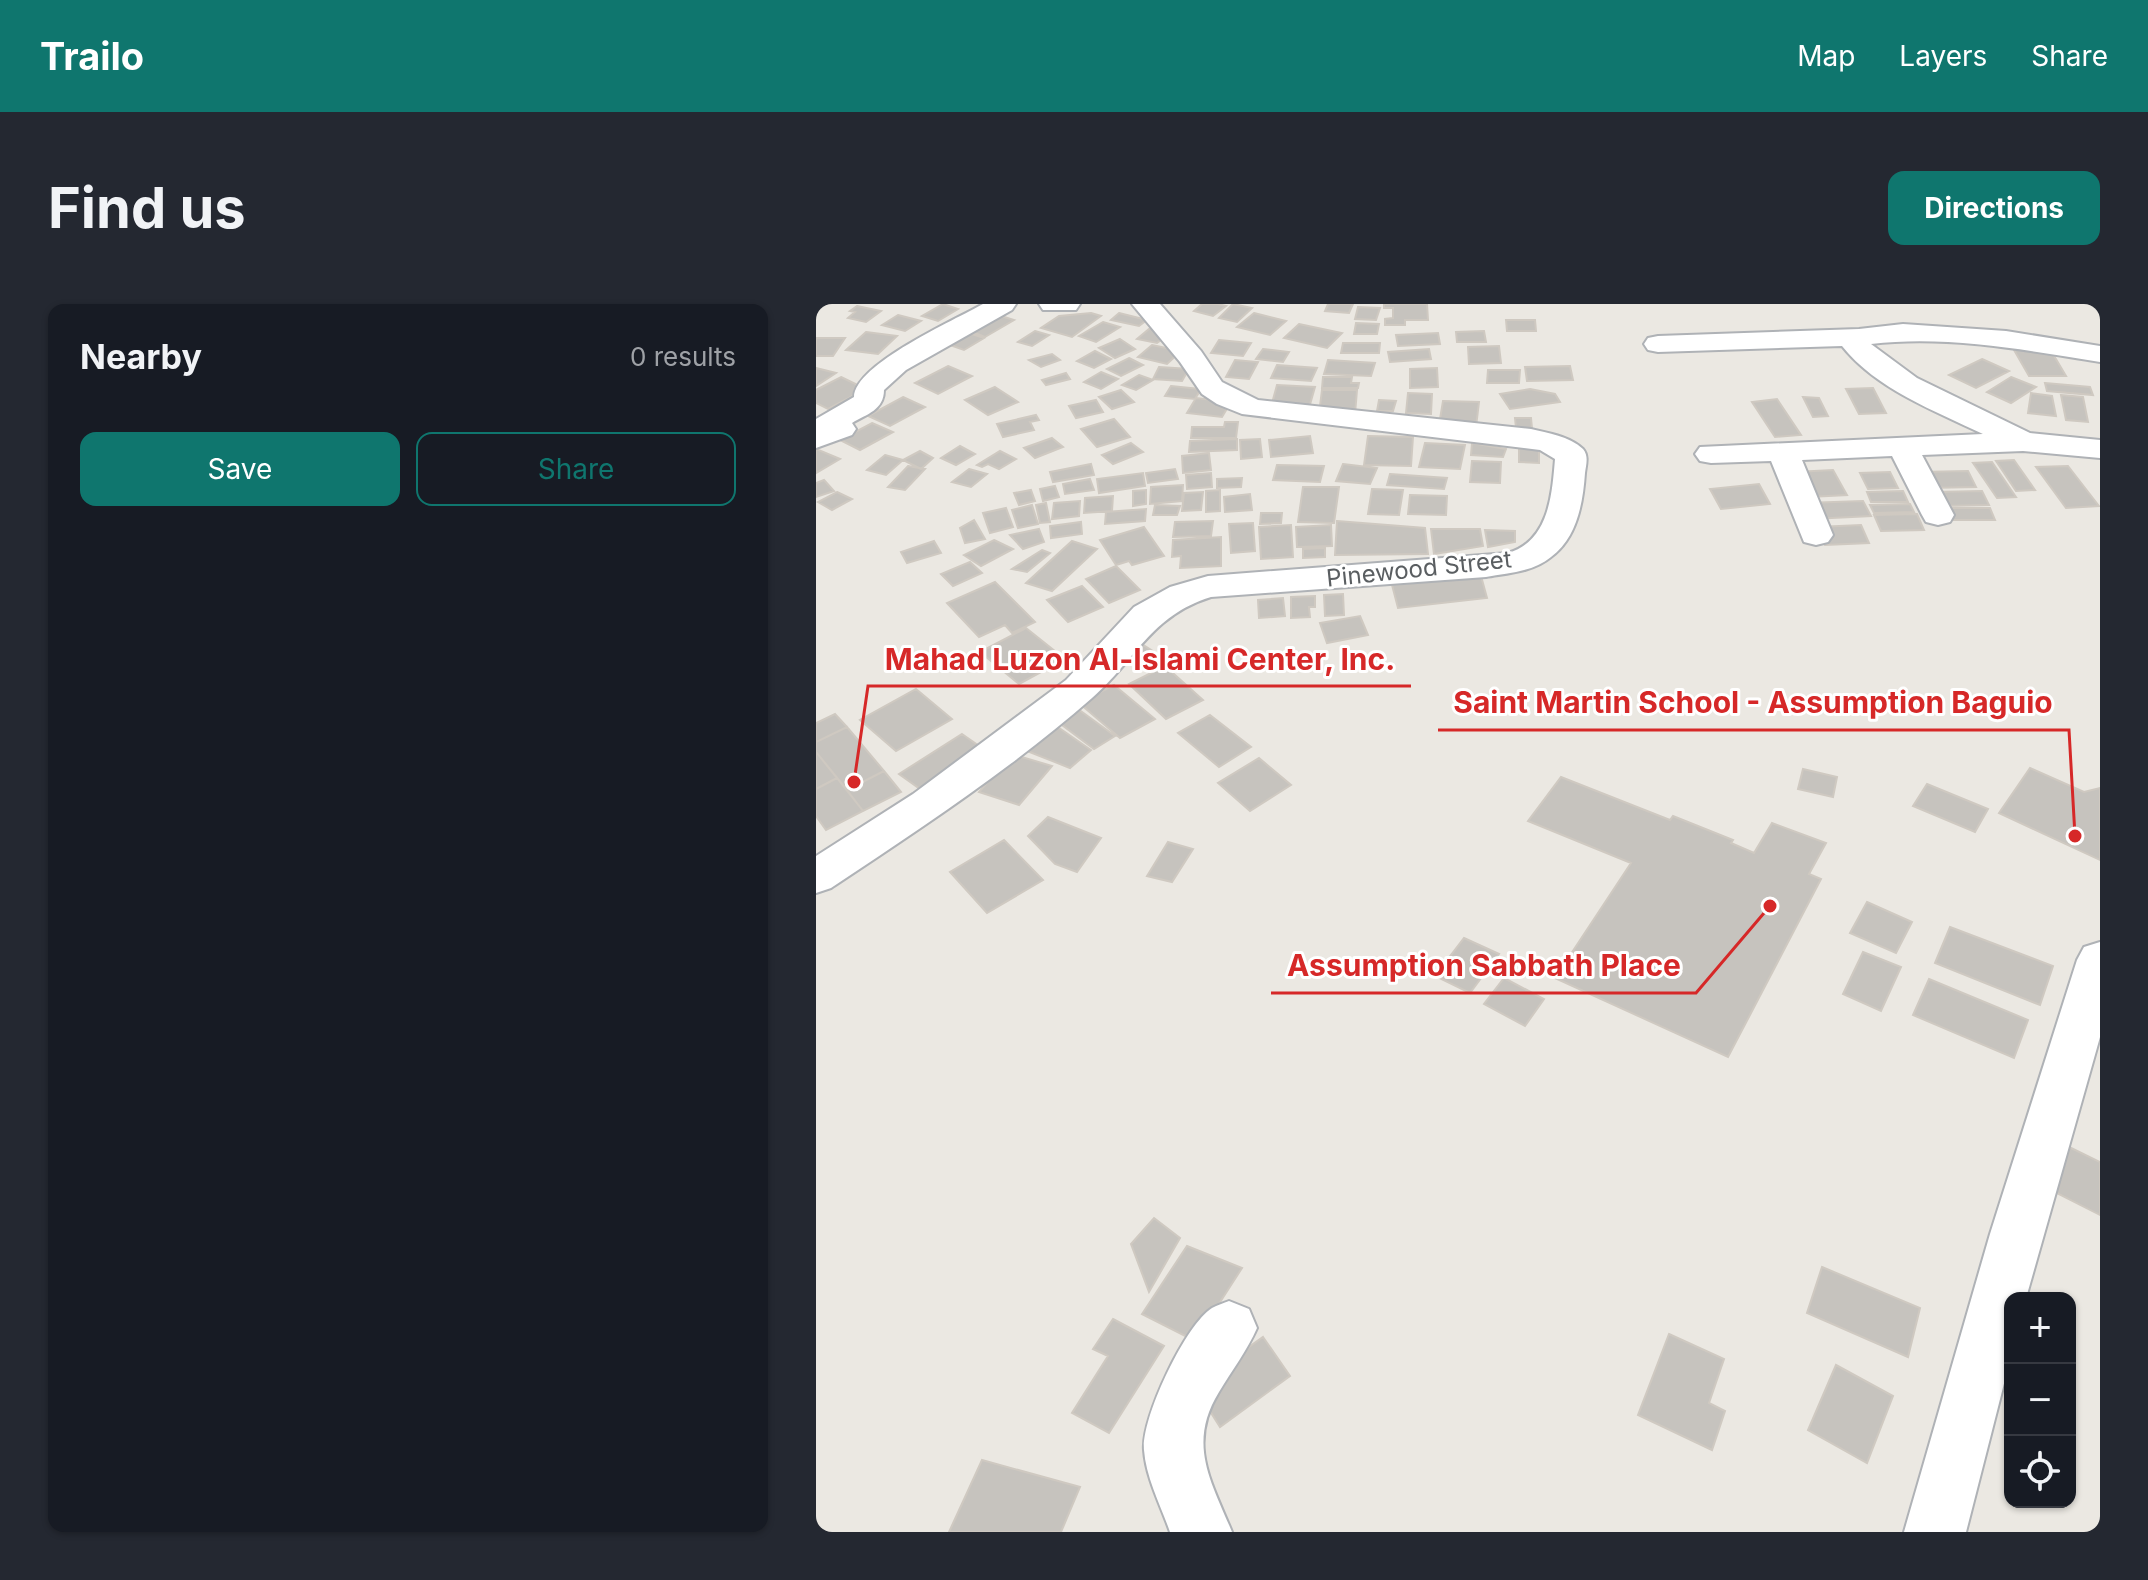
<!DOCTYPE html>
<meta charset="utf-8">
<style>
body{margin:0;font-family:Inter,sans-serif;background:#242831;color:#f1f3f6}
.controls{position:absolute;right:24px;bottom:24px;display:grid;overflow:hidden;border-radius:16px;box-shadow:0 2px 6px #0004}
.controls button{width:72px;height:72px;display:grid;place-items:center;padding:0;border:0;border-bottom:2px solid #363941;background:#171b24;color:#f1f3f6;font:40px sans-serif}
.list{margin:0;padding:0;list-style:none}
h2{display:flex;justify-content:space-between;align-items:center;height:104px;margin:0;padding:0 32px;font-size:34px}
h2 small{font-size:26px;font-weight:400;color:#9ea1a6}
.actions{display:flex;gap:16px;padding:24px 32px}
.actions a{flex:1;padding:18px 0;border:2px solid #0f766e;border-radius:16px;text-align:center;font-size:28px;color:#0f766e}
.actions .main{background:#0f766e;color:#fff}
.icon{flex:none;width:44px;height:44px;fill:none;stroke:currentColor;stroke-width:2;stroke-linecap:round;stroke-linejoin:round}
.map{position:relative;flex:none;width:1284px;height:1228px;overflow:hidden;border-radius:16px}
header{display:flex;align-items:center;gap:48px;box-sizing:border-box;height:112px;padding:0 40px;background:#0f766e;color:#fff}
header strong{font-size:38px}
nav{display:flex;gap:44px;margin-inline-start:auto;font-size:28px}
.intro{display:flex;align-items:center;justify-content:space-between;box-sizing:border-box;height:192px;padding:0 48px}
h1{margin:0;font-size:56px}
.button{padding:20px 36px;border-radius:16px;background:#0f766e;color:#fff;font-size:28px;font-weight:700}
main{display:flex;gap:48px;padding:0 48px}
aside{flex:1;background:#171b24;border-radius:16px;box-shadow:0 2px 6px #0004}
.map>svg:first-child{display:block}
.building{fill:#c6c3be;stroke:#cfc9c1;stroke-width:2}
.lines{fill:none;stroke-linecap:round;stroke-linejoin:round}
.minor-casing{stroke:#afb2b6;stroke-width:4}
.minor{fill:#fff;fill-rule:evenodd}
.labels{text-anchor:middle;stroke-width:6;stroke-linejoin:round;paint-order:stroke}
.far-street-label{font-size:24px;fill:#5a5e61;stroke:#fff}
.leader{fill:none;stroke:#d62828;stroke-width:3}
.callout-dot{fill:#d62828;stroke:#fff;stroke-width:3}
.callout-label{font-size:30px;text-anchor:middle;font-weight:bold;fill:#d62828;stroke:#fff;stroke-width:6;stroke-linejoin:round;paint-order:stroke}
</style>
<header>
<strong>Trailo</strong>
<nav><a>Map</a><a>Layers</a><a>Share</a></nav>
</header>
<div class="intro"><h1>Find us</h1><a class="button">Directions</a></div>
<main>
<aside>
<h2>Nearby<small>0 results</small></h2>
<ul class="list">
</ul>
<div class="actions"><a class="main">Save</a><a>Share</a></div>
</aside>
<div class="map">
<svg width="1284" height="1228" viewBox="0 0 1284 1228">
<rect width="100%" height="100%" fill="#ebe8e2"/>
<path class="building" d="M127 0 142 5 122 17 106 12Z
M386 0H402L410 2 397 12 378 7Z
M417 0 436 4 421 18 403 14Z
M512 0H537L533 9 509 7Z
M568 0H611L612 16H589V21H569V15L577 14V4H568Z
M41 2 65 7 50 18 32 14 39 8 34 7Z
M542 3 564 4 560 16 539 15Z
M275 9 285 12 256 33 225 24 243 12Z
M303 9 331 16 323 22 295 16Z
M438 9 470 17 454 31 421 23Z
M179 10 198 16 169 33 151 26Z
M82 11 105 17 89 27 66 21Z
M690 16H719L720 27H691Z
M287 18 304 23 280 38 263 32Z
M540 19 563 20 561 30H538Z
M483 20 526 29 511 44 468 34Z
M334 24 353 30 341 39 321 35Z
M147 27 168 34 148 46 128 39Z
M219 27 233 31 216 42 202 38Z
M668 27 670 38H641L640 28Z
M50 28 81 32 62 50 30 46Z
M622 29 624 40 582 42 580 31Z
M0 34H29L17 52H0Z
M304 35 319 45 299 54 283 44Z
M403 36 435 39 427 52 395 49Z
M527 39H564L563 49H525Z
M336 41 365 47 351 60 322 53Z
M683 42 685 59 653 60 652 43Z
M447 45 473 48 467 58 440 55Z
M613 45 615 55 574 58 572 48Z
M1234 45 1250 72H1213L1198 46Z
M279 47 295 55 278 64 261 57Z
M236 50 244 56 225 63 213 56Z
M313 54 327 61 305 72 291 65Z
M1166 55 1193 67 1160 84 1133 71Z
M419 56 442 58 433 75 410 73Z
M512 56 559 59 555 72 508 70Z
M461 61 501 64 495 77 455 74Z
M132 62 156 72 122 90 99 79Z
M754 62 757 76 711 77 709 63Z
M343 63 373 65 366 77 337 75Z
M0 64 20 69 0 82Z
M621 64 622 83 594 84V65Z
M672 66H704L703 79H671Z
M285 68 302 75 285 85 268 78Z
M250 69 254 75 230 81 226 76Z
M323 71 337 76 320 86 306 81Z
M25 73 50 85 12 105 0 99V86Z
M507 73H536L535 79H543L542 84H506Z
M1195 73 1220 83 1195 99 1171 88Z
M1229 79 1274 83 1277 91 1231 87Z
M461 81 499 83 493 104 455 103Z
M355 82 385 85 379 95 349 92Z
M179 83 202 98 172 111 149 96Z
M1057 84 1070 109 1043 110 1030 85Z
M714 85 739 90 744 98 694 105 684 90Z
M305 86 318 98 296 105 283 93Z
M506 86H541L539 110H503Z
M592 89 616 90 615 110 590 109Z
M1215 89 1236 92 1240 112 1212 109Z
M1245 91 1267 93 1272 118 1250 116Z
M87 93 109 103 74 122 52 112Z
M987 93 1003 94 1012 112 997 113Z
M380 94 415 98 406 113 371 109Z
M961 95 985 131 959 133 936 98Z
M280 96 287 108 260 114 253 102Z
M563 96 580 97 577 107H561Z
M627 97 663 98 660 123 623 121Z
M220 111 223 116 214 118 218 126 187 133 181 120Z
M699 114H715L716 124H700Z
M298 115 314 133 281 143 265 125Z
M409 118H422L420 134H375L376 123H408Z
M56 119 77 128 44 146 24 136Z
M494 132 497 149 455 153 453 136Z
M552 132 597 133 595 162 548 161Z
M236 134 247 143 219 154 208 144Z
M421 135V146L373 148 374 137Z
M444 135 446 153 425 155 424 136Z
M315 139 327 148 297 160 286 151Z
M609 139 649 141 644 165 603 163Z
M656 139 690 145 687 153 655 151Z
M144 142 159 150 140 161 125 154Z
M0 145 24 155 0 169Z
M703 145H723V159L703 158Z
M104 147 117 154 105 165 87 156Z
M184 147 200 155 183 165 172 160 166 163 161 161Z
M393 149 395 166 367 169 366 152Z
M69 151 87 156 70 171 51 166Z
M1198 156 1219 186 1200 187 1180 157Z
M656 157 685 158 684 179 654 178Z
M1176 158 1200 193 1181 194 1157 159Z
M275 160 278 171 237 178 234 168Z
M527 160 561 164 554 180 520 177Z
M461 161 508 162 504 178 457 176Z
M92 162 109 165 89 186 72 183Z
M1252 162 1283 202 1250 204 1220 163Z
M153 165 171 170 155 183 136 178Z
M359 165 362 175 332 179 330 169Z
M1017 166 1031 191 993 193 980 168Z
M1152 167 1160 183 1111 184 1104 168Z
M1074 168 1082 184 1052 185 1044 169Z
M327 169 329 182 283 189 281 175Z
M395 169 396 183 371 185 370 171Z
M574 170 631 174 628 185 571 181Z
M426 174 425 183 401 184V175Z
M274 175 278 186 249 190 247 180Z
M8 176 18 187 0 193V179Z
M943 180 954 200 905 205 894 185Z
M367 181 366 197 334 200 335 183Z
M239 182 243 193 227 197 224 185Z
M487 183H523L518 219 482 218Z
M556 185 587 186 583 211 552 210Z
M215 186 219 197 203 201 198 189Z
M330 186V200L317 202V187Z
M404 186V207L390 208V187Z
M1087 187 1092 198H1055L1051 188Z
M1166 187 1173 201 1125 202 1119 188Z
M21 188 36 195 16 206 2 198Z
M387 188 385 206 366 207 368 189Z
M434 190 436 206 409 208 408 193Z
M594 191 631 192 630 211 592 210Z
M297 192 296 207 268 209 269 194Z
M264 197 263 212 236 215 238 199Z
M1047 197 1055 212 996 215 990 199Z
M230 199 234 218 224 219 220 201Z
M1094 200 1098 208 1058 209 1054 201Z
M216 201 222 220 202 224 196 206Z
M339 201 364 202 361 211H337Z
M190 204 197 223 174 229 167 209Z
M1130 204H1174L1179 216H1135Z
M330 205 329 217 289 220 290 208Z
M445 209H466L465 219 444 220Z
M1101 210 1108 226 1065 227 1058 211Z
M158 216 169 235 149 239 144 224Z
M397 217 395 232 357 233 359 218Z
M521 217 609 224 612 250 519 251Z
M265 218 266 230 235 234 234 222Z
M437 219 439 247 415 249 413 220Z
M475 221 477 253 445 255 443 223Z
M515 221 516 242 481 243 480 223Z
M1045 221 1053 239 1009 241 1002 223Z
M328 223 348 252 316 261 313 257 300 261 284 236Z
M223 225 228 238 207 245 194 231Z
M615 225H664L667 242 618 250Z
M669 226 699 227V238L672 243Z
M405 233V262L364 264 365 252 356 253 357 236Z
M178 236 197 245 165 262 148 251Z
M118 237 125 249 91 259 85 248Z
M256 237 281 245 236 287 210 279Z
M509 244V253L487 254V245Z
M226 246 234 249 211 268 196 265Z
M154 258 166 269 137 282 125 270Z
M300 262 324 286 293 299 270 275Z
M665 272 671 294 582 304 576 281Z
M179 278 219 318 196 329 189 321 163 333 131 299Z
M266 282 287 303 252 318 231 296Z
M527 290 528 311 509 312 508 291Z
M499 292V303H493L494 313 475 314V293Z
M467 294 469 312 443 314 442 296Z
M544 312 552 331 511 339 504 319Z
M210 324 249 355 203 380 164 348Z
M321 337 340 349 320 362 301 351Z
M349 362 387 396 350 415 313 380Z
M298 381 339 415 304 434 263 399Z
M100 385 136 415 80 447 44 416Z
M262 405 299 432 278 445 242 418Z
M19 410 31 423 0 438V419Z
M394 411 435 443 403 463 362 429Z
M236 419 275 446 254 464 201 443Z
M31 423 68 467 31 486 0 448V438Z
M146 430 166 444 104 485 83 470Z
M0 448 21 474 0 485Z
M196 450 236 462 203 501 163 488Z
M443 454 475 481 434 507 402 479Z
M1214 464 1268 488 1284 484V556L1183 509Z
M987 465 1021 473 1017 493 982 485Z
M68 467 85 488 47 507 31 486Z
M745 473 854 516 857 512 917 536 915 539 938 549 956 519 1010 539 993 570 1005 575 912 753 739 674 815 559 712 517Z
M21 474 47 507 10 526 0 512V485Z
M1111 480 1172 505 1159 528 1097 502Z
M232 513 285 534 261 568 239 560 212 532Z
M188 536 227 576 171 609 134 568Z
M352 538 377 545 356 578 331 572Z
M1051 598 1096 618 1080 649 1034 629Z
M1134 623 1237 662 1224 701 1119 659Z
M648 634 683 650 654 689 619 672Z
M1047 648 1085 663 1065 707 1027 690Z
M688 674 728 695 709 722 668 700Z
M1113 675 1212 716 1198 754 1097 711Z
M1247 840 1284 858V911L1229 883Z
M338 914 364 934 333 988 315 940Z
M371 942 426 964 379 1037 326 1010Z
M1006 963 1104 1004 1092 1053 991 1009Z
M297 1015 348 1042 293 1129 256 1109 292 1052 277 1045Z
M853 1030 908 1055 893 1099 909 1107 896 1146 822 1111Z
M447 1033 474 1072 404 1123 378 1082Z
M1020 1061 1077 1092 1051 1159 992 1126Z
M166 1156 264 1183 245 1228H133Z"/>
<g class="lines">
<defs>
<path id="minor" d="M167 0H200L196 6 90 66 68 86C68 106 51 110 36 119L40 125 36 131 0 144V115L38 93C39 60 139 16 167 0Z
M223 0H264L260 6H227Z
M316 0H344L385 47 406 78 442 96 715 125C732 129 753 132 767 145 773 152 770 161 769 169 767 199 761 234 735 253 717 268 692 269 670 273L395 293C334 312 320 356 276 394 195 465 104 525 15 584L0 589V552L97 490 250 376 318 303 354 283 392 272 692 249C733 237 736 191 739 155L724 146 426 110 401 100 386 90 364 58Z
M1087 20 1190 27 1284 42V58C1209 46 1131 31 1055 40L1101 74 1214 129 1284 136V154L1207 147 1106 151 1138 211 1134 218 1122 221 1110 218 1106 211 1076 152 986 156 1017 231 1012 238 1000 241 988 238 955 157 895 159 884 157 879 150 884 143 1167 130C1119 107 1060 85 1026 42L842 48 832 46 828 40 832 34 842 32 1043 25Z
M1284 638V733L1210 994H1194V1056L1150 1228H1088L1174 930 1261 656 1268 643Z
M413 997 433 1005 441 1024C431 1047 416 1066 403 1088 371 1140 395 1177 416 1228H354C345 1202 330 1174 328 1146 325 1114 370 1020 396 1004 401 1001 408 999 413 997Z"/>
</defs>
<use href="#minor" class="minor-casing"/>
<use href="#minor" class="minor"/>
</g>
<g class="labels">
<g class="far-street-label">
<text transform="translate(603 265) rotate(-6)" y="8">Pinewood Street</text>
</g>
</g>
<path class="leader" d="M38 478L52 382H595M1259 532L1253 426H622M954 602L880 689H455"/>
<g class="callout-dot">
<circle cx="38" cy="478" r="8"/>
<circle cx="1259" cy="532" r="8"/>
<circle cx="954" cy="602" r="8"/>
</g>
<g class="callout-label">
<text x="324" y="366">Mahad Luzon Al-Islami Center, Inc.</text>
<text x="937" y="409">Saint Martin School - Assumption Baguio</text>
<text x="668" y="672">Assumption Sabbath Place</text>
</g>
</svg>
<div class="controls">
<button>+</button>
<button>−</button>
<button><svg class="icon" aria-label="locate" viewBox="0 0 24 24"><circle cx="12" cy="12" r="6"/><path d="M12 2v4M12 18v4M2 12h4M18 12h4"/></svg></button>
</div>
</div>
</main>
